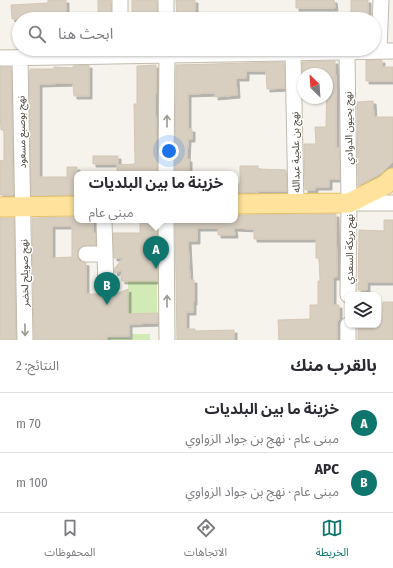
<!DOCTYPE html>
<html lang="ar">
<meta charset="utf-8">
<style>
body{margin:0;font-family:"Fira Sans Condensed","Noto Sans Arabic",sans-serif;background:#f2f2f3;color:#2b2b33;direction:rtl}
.controls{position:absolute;right:12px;bottom:12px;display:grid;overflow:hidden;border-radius:8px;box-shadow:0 1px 3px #0004}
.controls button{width:36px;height:36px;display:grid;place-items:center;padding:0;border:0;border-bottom:1px solid #e1e1e2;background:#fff;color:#2b2b33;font:20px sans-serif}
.compass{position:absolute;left:297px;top:68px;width:36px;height:36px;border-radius:50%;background:#fff;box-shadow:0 1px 3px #0004;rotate:335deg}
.you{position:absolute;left:169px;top:151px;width:14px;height:14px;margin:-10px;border:3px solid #fff;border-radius:50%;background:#1a73e8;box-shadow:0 0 0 6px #1a73e833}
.badge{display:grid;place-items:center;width:26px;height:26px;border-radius:50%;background:#0f766e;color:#fff;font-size:13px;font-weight:700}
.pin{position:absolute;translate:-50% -33px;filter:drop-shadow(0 1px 2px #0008)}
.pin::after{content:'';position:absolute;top:21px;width:14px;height:12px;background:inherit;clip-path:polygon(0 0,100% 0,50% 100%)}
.popup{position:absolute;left:74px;top:171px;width:164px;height:52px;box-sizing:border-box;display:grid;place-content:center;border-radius:8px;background:#fff;filter:drop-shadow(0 1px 3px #0005);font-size:13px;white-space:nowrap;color:#7c7c81}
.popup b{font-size:15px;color:#2b2b33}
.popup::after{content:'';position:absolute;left:50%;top:100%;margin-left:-8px;border:8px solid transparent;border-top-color:#fff}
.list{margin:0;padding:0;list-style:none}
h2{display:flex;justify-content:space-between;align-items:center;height:52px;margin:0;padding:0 16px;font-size:17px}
h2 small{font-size:13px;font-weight:400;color:#7c7c81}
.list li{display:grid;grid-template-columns:26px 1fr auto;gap:12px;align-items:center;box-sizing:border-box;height:60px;padding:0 16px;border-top:1px solid #e1e1e2}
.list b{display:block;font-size:15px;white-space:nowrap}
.list p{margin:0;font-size:13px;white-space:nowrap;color:#7c7c81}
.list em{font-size:13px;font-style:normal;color:#7c7c81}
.icon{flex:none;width:22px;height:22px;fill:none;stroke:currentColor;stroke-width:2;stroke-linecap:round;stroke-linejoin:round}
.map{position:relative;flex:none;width:393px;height:340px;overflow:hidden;direction:ltr}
.search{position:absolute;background:#fff;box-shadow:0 1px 3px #0004;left:12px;right:12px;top:12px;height:44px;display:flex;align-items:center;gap:10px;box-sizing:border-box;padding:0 14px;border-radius:22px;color:#7c7c81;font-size:15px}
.sheet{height:172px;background:#fff}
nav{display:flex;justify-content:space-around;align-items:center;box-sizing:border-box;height:56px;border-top:1px solid #e1e1e2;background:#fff;font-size:11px;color:#7c7c81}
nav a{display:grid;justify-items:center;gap:2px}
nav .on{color:#0f766e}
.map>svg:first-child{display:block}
.green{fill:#d2eab5}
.building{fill:#d8cfc1;stroke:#d3c7b4;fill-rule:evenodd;filter:url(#shadow)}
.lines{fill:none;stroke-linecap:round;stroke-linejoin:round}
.minor-casing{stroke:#c2bbae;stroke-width:17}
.major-casing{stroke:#e6c16a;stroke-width:21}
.minor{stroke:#fff;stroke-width:15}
.major{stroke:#ffe39c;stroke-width:19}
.oneway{stroke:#9c9892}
.labels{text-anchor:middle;stroke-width:3;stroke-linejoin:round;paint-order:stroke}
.street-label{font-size:10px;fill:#4b4439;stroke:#fff}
</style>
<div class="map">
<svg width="393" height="340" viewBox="0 0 393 340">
<defs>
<filter id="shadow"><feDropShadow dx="3" dy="3" stdDeviation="0" flood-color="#0004"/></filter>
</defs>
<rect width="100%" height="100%" fill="#f6f3ec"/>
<path class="green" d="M128 281H157V313L128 314Z
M132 334H150V340H107V338H132Z"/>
<path class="building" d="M48 0H66V19H12L11 5 48 3Z
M98 0H111V19H98Z
M132 0H157V19H132Z
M176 0H195V19H177Z
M296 0H334L335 8H296Z
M351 0H368V19H351Z
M366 60H382V67H393V81H366Z
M335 61 336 86V148H339L340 179H329V187H315V190H305L304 144H316L315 127H326L327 74H303V82L302 62Z
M284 62 285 88 267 89 266 71H246V78H236L237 95 215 97V93L188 94V129H192V139H188L187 159H189V174H175L176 65Z
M89 65V96H74L73 83 39 84V177H67V167H77V195L31 196 29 85 30 69H54V67L73 68V66Z
M156 65V94H155L157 174H117V165L135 164 134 104H137V66Z
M0 67H11L13 195H0V161L4 160V130H1L0 113Z
M373 101 374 117H393V162L383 172 358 186 357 102Z
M93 156H118V164H93Z
M240 166H258V169L286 170 287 191H259V192L235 193V184H240Z
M316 214H336L337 277H333V305H339V320H337V340H279L278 320 310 319V305H318V281H320L319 258H316V239H254V229L234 228 235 235H218V228H197V241H188L190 280H194V302H193V312H186V329H195V331L234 330V340H177L175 220H238V215Z
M77 217V220H93V233H95L96 245 82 246 78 249 77 254 78 259 81 262 86 263V294H98L102 297 107 298 128 289V314L158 313V323L129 324V336H107V340H34L32 218ZM52 226H72V257L52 258Z
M0 218H14L16 340H0Z
M140 220H157L158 281H122L121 277 122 270 115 273 114 269 123 258H114L113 233H140Z
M384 220H393V282H367V290H358L359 230 384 231Z
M383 302H393V340H358V325H378V320H382Z"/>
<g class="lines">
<defs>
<path id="minor" d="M120 0V19
M166 0V19
M379 51 381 0
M347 52 349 203 348 295
M293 53 296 204
M20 57 25 340
M0 58 393 51
M166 174 167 49
M350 203H393
M166 220 167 340
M86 254H105L104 220
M105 254 106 289
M348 340V325"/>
<path id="major" d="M235 204 349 203 385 185 393 178
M0 207 77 206"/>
</defs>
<use href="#minor" class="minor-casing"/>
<use href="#major" class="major-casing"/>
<use href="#minor" class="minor"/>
<use href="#major" class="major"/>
</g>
<defs><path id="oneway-shaft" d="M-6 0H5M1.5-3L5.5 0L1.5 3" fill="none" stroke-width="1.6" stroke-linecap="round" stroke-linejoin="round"/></defs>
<g class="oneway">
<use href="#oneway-shaft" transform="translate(167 121) rotate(-90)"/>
<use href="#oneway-shaft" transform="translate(167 301) rotate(-90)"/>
<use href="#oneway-shaft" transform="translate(25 330) rotate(89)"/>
</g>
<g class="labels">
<g class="street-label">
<text transform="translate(348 128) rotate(-91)" y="4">نهج يحيون الدوادي</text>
<text transform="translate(21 132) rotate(-91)" y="4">نهج بوصبع مسعود</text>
<text transform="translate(295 152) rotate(-91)" y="4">نهج بن علجية عبدالله</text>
<text transform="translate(349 249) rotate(-90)" y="4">نهج بريكة السعدي</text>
<text transform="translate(24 273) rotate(-91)" y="4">نهج صويلح لخضر</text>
</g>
</g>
</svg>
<div class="controls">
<button><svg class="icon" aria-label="layers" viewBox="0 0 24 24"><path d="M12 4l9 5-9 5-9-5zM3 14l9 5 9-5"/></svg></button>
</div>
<svg class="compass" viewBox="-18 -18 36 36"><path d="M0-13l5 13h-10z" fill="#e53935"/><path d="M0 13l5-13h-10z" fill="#7c7c81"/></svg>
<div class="you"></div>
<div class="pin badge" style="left:156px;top:269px">A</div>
<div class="popup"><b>خزينة ما بين البلديات</b>مبنى عام</div>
<div class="pin badge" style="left:107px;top:305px">B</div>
<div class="search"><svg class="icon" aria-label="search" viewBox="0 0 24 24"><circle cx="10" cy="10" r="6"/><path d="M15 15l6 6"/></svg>ابحث هنا</div>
</div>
<section class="sheet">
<h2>بالقرب منك<small>النتائج: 2</small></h2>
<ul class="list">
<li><span class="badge">A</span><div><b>خزينة ما بين البلديات</b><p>مبنى عام · نهج بن جواد الزواوي</p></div><em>70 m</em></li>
<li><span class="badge">B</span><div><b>APC</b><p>مبنى عام · نهج بن جواد الزواوي</p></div><em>100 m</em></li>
</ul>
</section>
<nav>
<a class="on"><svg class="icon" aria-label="map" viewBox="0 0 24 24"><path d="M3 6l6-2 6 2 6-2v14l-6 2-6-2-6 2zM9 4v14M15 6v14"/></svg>الخريطة</a>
<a><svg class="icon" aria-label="directions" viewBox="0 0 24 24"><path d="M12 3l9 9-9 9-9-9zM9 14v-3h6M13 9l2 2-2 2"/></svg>الاتجاهات</a>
<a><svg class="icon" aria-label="saved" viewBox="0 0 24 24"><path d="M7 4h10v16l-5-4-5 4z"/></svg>المحفوظات</a>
</nav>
